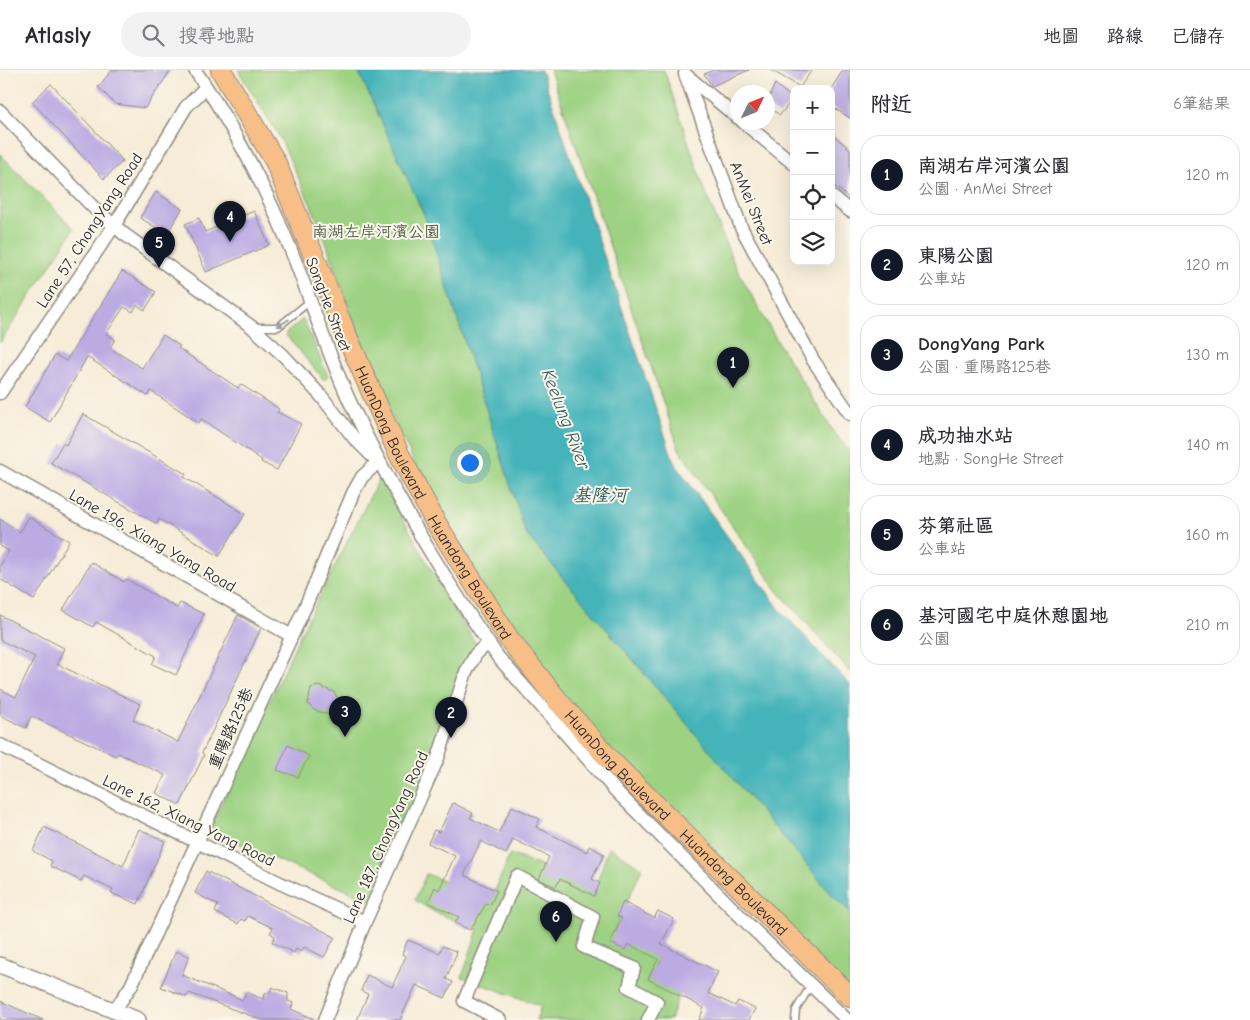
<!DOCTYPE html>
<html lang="zh-TW">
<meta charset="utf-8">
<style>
body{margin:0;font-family:"Comic Neue","LXGW WenKai TC",sans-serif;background:#f2f2f3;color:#2b2b33}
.controls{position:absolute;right:15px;top:15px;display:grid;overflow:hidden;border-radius:10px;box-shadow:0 5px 20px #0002}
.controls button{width:45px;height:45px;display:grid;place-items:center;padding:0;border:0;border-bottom:1px solid #e1e1e2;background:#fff;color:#2b2b33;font:25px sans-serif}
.compass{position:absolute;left:730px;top:15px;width:45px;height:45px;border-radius:50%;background:#fff;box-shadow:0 5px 20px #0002;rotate:47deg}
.you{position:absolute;left:469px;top:392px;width:18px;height:18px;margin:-12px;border:4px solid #fff;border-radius:50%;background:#1a73e8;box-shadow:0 0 0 8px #1a73e833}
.badge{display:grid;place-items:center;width:32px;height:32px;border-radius:50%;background:#111827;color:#fff;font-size:16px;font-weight:700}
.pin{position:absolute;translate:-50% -41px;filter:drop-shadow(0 1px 2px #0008)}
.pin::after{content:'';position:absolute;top:26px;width:18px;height:15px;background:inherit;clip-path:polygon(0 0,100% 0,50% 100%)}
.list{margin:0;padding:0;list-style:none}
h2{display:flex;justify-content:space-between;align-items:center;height:65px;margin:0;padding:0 20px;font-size:21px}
h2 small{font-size:16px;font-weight:400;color:#7c7c81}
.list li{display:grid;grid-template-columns:32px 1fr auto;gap:15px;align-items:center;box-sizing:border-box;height:80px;margin:0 10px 10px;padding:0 10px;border:1px solid #e1e1e2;border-radius:20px}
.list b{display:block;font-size:19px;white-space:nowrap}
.list p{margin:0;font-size:16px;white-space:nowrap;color:#7c7c81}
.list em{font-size:16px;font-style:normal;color:#7c7c81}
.icon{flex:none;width:28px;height:28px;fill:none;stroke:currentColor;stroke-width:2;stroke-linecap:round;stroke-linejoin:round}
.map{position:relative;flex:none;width:850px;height:950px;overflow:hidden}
header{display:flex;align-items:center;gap:30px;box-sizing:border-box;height:70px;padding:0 25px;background:#fff;border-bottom:1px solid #e1e1e2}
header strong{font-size:24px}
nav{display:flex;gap:28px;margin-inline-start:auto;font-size:18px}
.search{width:350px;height:45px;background:#f2f2f3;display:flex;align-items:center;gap:12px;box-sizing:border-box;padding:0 18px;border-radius:28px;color:#7c7c81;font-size:19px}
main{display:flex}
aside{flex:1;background:#fff}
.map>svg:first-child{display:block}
.green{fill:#9ed283;stroke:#647e57}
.water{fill:#44b4ba;stroke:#387072}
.building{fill:#bcabe3}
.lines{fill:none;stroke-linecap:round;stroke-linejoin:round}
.service-casing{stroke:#908c81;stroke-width:9}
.minor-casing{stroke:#908c81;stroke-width:15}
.tertiary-casing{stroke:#908c81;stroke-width:18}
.trunk-casing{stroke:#908c81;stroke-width:22}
.service{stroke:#fff;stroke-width:6}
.minor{stroke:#fff;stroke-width:12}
.tertiary{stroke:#fff;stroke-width:15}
.trunk{stroke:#f7be88;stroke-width:20}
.oneway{fill:#a0a0a0}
.labels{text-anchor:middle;stroke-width:4;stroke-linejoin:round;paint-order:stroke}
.street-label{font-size:16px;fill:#2b2b2b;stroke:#fbf7ec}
.park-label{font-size:16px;fill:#4e5d45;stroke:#fbf7ec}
.water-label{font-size:18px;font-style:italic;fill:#345b5d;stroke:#fbf7ec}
</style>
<header>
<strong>Atlasly</strong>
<div class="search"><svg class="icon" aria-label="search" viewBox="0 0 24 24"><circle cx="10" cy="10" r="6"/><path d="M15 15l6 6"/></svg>搜尋地點</div>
<nav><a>地圖</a><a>路線</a><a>已儲存</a></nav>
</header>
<main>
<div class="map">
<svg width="850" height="950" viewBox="0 0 850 950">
<rect width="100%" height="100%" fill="#fbf7ec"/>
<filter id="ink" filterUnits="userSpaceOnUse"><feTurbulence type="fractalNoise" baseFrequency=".02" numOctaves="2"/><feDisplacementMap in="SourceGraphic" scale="10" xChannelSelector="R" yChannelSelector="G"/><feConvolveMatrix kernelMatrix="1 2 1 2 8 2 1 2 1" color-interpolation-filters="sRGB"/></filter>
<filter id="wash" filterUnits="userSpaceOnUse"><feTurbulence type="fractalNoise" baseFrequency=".0096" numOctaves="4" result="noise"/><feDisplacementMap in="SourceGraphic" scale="20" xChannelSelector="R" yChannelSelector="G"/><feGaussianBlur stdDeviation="1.12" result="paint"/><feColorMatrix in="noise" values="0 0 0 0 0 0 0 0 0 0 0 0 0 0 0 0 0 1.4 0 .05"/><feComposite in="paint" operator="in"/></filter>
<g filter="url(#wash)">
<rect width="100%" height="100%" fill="#f6ecd7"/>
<path class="green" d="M238 0H358L425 147 526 464 833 826 850 842V921L638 713 509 558 431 428 375 310 319 153 280 68Z
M550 0H664L704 118 734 194 780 276 833 361 850 382V602L777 520 679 379Z
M0 84 74 159 0 273Z
M303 249 328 306 324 310 285 264Z
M380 407 444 523 476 574 373 832 209 760 303 559Z
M609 777 642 798 614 862 660 882 651 905 681 918 670 950H536L541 936 462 907 478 859 434 842 415 830 426 804 492 828 510 784 595 818Z"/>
<path class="water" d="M358 0H541L674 392 781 541 850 615V842L833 826 526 464 425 147Z"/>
<g id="blocks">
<path class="building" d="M112 0H171L145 38 115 34 98 17Z
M714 0H749L712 16 704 4Z
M771 0H812L800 17Z
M843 0H850V48L831 36V19Z
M51 14 123 91 104 109 32 32Z
M775 14 793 29 780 45 768 37V30Z
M831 63 850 79V129L831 113Z
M156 122 182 139 167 164 140 148Z
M254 141 269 175 206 202 185 154 199 148 205 162Z
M122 201 156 222 145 240 137 235 133 242 124 237 106 264 115 269 110 278 142 298 163 265 180 276 178 278 238 318 240 314 279 339 277 342 301 354 277 400 261 392 262 390 201 349 199 353 151 321 148 326 87 287 50 352 25 337 55 285 66 291Z
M83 344 186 404 184 407 245 444 219 486 159 449 157 454 51 393 63 373 66 375Z
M29 447 69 471 34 530 0 509V496L9 481 0 476V449L20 462Z
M91 492 124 512 126 509 177 538 180 533 204 544 176 605 152 594 156 586 96 552 93 557 63 540Z
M0 545 64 578 57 594 140 634 133 650 178 672 238 545 261 558 202 683 204 685 180 735 156 723 165 705 118 683 116 686 31 646 26 658 0 645V619L16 627 35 587 0 570Z
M318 616 334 622 339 631 336 640 330 645 314 640 308 634 311 618Z
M288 675 309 686 298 707 277 700Z
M453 733 473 743 470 748 499 762 512 736 540 749 536 757 587 782 589 776 604 784 592 809 600 813 594 826 560 809 556 817 539 809 549 787 513 769 506 784 481 771 464 805 497 821 490 835 486 834 470 860 455 853 459 847 428 832 435 817 439 820 455 786 428 773 434 760 439 762Z
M44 757 123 796 139 759 165 771 138 834 111 823 113 820 84 806 81 811 50 796 52 791 33 781Z
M206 801 335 867 324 887 304 877 301 882 296 879 294 883 272 872 275 866 270 863 273 858 248 846 245 851 241 849 238 854 215 842 218 835 195 823Z
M623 832 654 848 658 841 674 849 661 874 718 902 708 923 735 936 738 931 755 939 749 950H699L704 938 648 909 658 889 628 874 625 880 610 873 622 848 617 846Z
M408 870 439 883 443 876 457 882 446 909 453 912 445 928 416 915 400 950H357L368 924 361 921 367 905 392 917 406 886 402 884Z
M176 881 189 886 182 905 243 930 246 922 263 929 266 922 269 924 272 917 288 923V931L293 933 291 939 316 950H262L189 923 187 927 161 917Z
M0 931 43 950H0Z"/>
</g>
</g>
<g filter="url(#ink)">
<use href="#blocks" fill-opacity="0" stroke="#908c81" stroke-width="1"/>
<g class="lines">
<defs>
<path id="service" d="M254 257H278L309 232
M795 950 796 940 811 915"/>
<path id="minor" d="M195 0C232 55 263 112 288 173 310 226 326 280 350 332 392 421 441 505 498 587L615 720 750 856 847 950
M685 4 741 157 813 290 850 344
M686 5 738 48
M0 41 93 137 124 164 252 257 284 286 322 327 354 368 378 392 362 407 353 423 306 535 131 916 114 941
M743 52 794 94
M831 126 850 141
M0 323 114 156 186 37 206 17
M0 401 290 565
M0 675 282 814 365 852
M325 950 365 852 438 688 466 602 476 584 488 573
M500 950 464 931 517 806 593 847 584 877 634 898 629 917 657 932 648 950"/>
<path id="tertiary" d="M0 895 138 950"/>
<g id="trunk">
<path id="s1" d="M221 0 275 91 345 262 399 384 436 453 509 569 559 632 613 693 850 926"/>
</g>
</defs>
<use href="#service" class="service-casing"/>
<use href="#minor" class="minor-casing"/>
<use href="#tertiary" class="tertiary-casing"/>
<use href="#trunk" class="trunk-casing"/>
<use href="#service" class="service"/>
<use href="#minor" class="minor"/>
<use href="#tertiary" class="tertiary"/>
<use href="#trunk" class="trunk"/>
</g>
<defs><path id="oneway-solid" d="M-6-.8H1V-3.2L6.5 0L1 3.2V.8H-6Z" transform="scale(1.25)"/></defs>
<use class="oneway" href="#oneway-solid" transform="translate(283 253) rotate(149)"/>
</g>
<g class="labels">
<g class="street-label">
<text transform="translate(752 133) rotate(68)" y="6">AnMei Street</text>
<text transform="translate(89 160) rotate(-57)" y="6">Lane 57, ChongYang Road</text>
<text transform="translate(329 234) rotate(69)" y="6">SongHe Street</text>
<text dy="6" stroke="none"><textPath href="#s1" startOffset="401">HuanDong Boulevard</textPath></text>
<text transform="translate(153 470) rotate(30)" y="6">Lane 196, Xiang Yang Road</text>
<text dy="6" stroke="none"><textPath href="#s1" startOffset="566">Huandong Boulevard</textPath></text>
<text transform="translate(230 658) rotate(-66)" y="6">重陽路125巷</text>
<text dy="6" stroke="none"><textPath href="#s1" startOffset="806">HuanDong Boulevard</textPath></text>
<text transform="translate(189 750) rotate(26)" y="6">Lane 162, Xiang Yang Road</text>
<text transform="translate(385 767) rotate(-66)" y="6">Lane 187, ChongYang Road</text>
<text dy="6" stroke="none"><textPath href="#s1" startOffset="971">Huandong Boulevard</textPath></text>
</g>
<g class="park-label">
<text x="376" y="167">南湖左岸河濱公園</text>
</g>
<g class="water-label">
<text transform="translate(566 349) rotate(69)" y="6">Keelung River</text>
<text x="600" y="431">基隆河</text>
</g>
</g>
</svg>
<div class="controls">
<button>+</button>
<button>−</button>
<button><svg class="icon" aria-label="locate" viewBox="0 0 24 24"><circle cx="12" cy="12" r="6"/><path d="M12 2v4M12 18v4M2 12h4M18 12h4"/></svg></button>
<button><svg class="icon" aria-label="layers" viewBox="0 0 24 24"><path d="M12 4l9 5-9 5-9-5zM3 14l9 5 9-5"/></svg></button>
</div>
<svg class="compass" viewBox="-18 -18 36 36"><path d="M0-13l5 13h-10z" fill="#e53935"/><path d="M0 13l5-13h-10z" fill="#7c7c81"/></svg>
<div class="you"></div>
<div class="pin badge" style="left:733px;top:318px">1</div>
<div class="pin badge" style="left:451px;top:668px">2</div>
<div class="pin badge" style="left:345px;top:667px">3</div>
<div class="pin badge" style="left:230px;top:172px">4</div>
<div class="pin badge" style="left:159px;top:198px">5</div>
<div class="pin badge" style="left:556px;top:872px">6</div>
</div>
<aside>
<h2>附近<small>6筆結果</small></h2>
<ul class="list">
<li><span class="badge">1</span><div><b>南湖右岸河濱公園</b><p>公園 · AnMei Street</p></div><em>120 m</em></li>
<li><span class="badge">2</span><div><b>東陽公園</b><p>公車站</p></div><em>120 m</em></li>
<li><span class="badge">3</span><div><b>DongYang Park</b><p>公園 · 重陽路125巷</p></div><em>130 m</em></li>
<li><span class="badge">4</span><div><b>成功抽水站</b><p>地點 · SongHe Street</p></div><em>140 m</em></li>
<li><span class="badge">5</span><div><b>芬第社區</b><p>公車站</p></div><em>160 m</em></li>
<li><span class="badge">6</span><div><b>基河國宅中庭休憩園地</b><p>公園</p></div><em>210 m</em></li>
</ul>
</aside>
</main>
